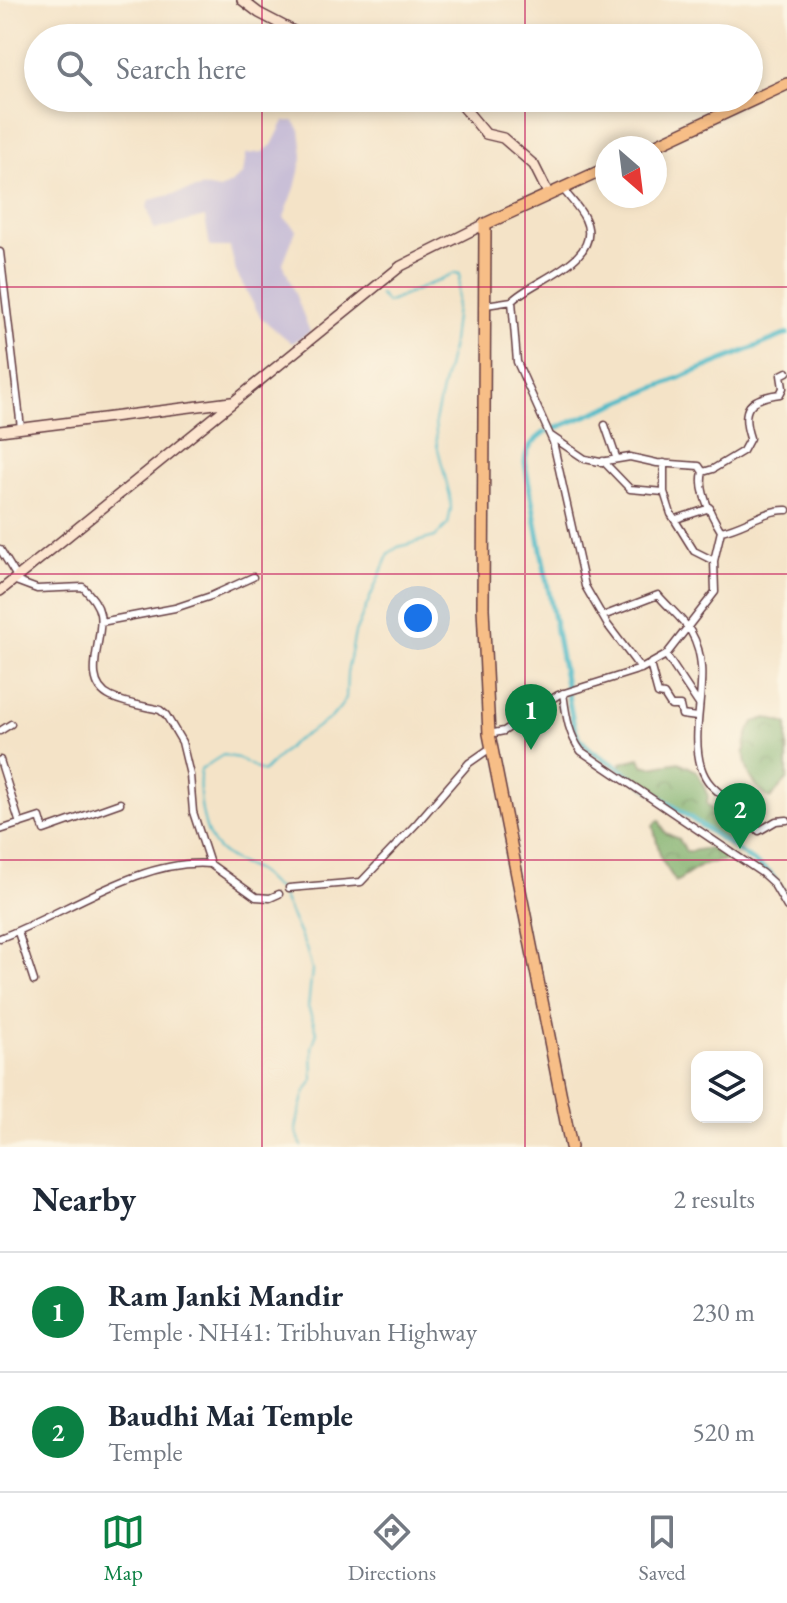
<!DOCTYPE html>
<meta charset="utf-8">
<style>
body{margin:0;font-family:"EB Garamond",serif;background:#f2f2f3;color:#1f2937}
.controls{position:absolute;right:24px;bottom:24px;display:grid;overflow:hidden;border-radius:16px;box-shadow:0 4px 12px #0003}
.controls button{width:72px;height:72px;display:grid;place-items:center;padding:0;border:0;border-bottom:2px solid #e0e1e3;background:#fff;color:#1f2937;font:40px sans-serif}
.compass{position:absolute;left:595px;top:136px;width:72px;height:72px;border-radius:50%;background:#fff;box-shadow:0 4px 12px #0003;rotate:152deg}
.you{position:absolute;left:418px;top:618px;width:28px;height:28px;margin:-20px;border:6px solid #fff;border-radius:50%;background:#1a73e8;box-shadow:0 0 0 12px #1a73e833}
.badge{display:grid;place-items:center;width:52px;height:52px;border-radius:50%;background:#0b8043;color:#fff;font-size:26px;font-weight:700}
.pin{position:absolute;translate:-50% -66px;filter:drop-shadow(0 2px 4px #0008)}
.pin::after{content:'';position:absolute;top:42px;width:28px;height:24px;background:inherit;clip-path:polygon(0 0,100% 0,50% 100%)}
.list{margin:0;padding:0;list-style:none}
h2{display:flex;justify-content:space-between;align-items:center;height:104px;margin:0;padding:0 32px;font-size:34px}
h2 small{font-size:26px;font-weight:400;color:#747a83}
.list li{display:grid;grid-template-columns:52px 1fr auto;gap:24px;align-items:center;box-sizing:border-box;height:120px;padding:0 32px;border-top:2px solid #e0e1e3}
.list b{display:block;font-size:30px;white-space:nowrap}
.list p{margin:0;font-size:26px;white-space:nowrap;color:#747a83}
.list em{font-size:26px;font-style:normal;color:#747a83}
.icon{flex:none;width:44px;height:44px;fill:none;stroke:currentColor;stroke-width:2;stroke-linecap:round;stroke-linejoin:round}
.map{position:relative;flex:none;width:787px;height:1147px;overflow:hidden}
.search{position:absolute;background:#fff;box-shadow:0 4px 12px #0003;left:24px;right:24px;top:24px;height:88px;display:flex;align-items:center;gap:20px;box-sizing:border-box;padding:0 28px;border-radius:44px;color:#747a83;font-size:30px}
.sheet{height:344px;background:#fff}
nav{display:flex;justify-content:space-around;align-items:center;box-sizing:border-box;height:112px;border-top:2px solid #e0e1e3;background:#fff;font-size:22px;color:#747a83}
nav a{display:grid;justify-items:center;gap:4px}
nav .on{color:#0b8043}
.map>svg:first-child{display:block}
.industrial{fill:#c9bfd7}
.forest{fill:url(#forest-crowns);stroke:#63664a;stroke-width:2}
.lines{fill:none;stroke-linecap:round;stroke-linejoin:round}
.stream{stroke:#4dbac7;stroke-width:2}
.canal{stroke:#4dbac7;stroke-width:5}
.street-casing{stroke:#643c42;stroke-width:9}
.secondary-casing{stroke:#643c42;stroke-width:12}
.highway-casing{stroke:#643c42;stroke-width:14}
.street{stroke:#fff;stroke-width:6}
.secondary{stroke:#fce5cf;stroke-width:9}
.highway{stroke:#f7be87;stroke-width:11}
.grid{fill:none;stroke:#c2185b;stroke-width:2;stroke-opacity:0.55}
</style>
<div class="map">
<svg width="787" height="1147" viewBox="0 0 787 1147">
<defs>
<pattern id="forest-crowns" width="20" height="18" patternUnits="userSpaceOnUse" patternTransform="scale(2)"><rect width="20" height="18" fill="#7cae69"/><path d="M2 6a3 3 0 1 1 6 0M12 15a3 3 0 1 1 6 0" fill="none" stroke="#688d57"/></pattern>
</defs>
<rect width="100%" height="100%" fill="#fcf5e5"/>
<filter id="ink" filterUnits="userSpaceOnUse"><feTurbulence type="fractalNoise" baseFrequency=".0125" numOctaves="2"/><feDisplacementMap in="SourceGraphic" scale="16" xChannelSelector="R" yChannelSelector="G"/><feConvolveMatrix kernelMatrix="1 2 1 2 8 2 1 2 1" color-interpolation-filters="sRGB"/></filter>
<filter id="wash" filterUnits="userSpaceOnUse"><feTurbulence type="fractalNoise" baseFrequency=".006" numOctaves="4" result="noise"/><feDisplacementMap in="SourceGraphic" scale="32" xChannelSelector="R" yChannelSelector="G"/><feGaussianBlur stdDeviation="1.8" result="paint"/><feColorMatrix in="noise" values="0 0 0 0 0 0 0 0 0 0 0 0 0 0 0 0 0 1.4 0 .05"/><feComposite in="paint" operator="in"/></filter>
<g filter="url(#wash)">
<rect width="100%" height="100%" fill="#f4e3c7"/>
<path class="industrial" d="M284 121H294L300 130 303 155 295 188 284 217 296 230 283 263 310 332 292 343 261 318 236 272 230 247H210L205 217 154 230 147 206 150 200 204 187 220 190 232 183 243 174 246 154 263 152 272 145Z"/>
<path class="forest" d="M767 718 787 724V780L770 799C744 779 737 750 754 722Z
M640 758 643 765 651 767 679 762 697 771 708 796 707 804 716 813 731 811 748 830 733 849 621 772V763Z
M659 820 665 833 679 839 686 852 719 846 727 860 702 865 676 882 661 859 653 825Z"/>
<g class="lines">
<path class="stream" d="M302 1147 296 1130 298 1118 305 1093 313 1080 312 1048 317 1032 308 1007 312 970 306 948 279 889C269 885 265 875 255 870 241 864 227 859 217 848 202 832 197 790 201 769L223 755 238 758 263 772 292 743 331 718 342 705 346 698 347 673 355 633 389 553 398 547 435 537 448 524 451 508 450 496 437 445 435 421 451 350 460 274 455 273 387 303 379 294"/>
<path class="canal" d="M549 431 787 334
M544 433C532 442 526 448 525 463L567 690
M568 695C575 736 576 743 613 764L770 873 787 898"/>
</g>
</g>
<g filter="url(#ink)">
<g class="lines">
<defs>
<path id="street" d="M0 252 21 428
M512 301C531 280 605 261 585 219 580 208 570 199 563 189
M486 305 512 301 517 362 553 442 585 586 607 624 641 669
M605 425 616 457
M551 436 585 459 600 462 630 457 657 463 699 466 703 472C698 490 711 515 721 531
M603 461 630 489 664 492
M664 463V492L671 514 694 551 714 561
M703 472 713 469 743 451 750 438C740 408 749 398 780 394L783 388 781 375 787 372
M676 519 710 508
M0 549 17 577
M13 580 37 589 83 587C90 595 98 603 100 614 105 638 79 682 111 697 126 704 144 706 160 710L166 715 182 742 190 775 193 812 210 864 256 897 270 898 279 894
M603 616 658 595C668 607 683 619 691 632 715 673 688 724 701 767 707 786 719 792 733 804 742 812 750 822 759 831L776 821 787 820
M101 622 175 608 211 596 253 577
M666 655 698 703
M650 664 658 694 664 695 671 706H680L682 715 697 717
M563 693C566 714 568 734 581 751L762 873 773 883 787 907
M0 731 11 724
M489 734 504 731 558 695 641 669 666 655 715 592 714 561 721 531C743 527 766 509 787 510
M0 760 20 824
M0 830 40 817 44 830 120 803
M289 888 361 882 418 822 469 763 492 747
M18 932 34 981
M0 938C65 914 140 858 210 864"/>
<path id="secondary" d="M242 0 259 13 307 38
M456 98 486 134 503 138 534 165 549 195
M0 431 231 402
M0 591 401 266 485 224"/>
<path id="highway" d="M650 148 787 84
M571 1147 489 734 483 608 485 224 607 168"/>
</defs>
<use href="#street" class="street-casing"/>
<use href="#secondary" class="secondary-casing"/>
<use href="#highway" class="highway-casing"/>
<use href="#street" class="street"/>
<use href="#secondary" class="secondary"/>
<use href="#highway" class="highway"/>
</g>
</g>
<path class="grid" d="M262 0V38M525 0V38M262 98V1147M525 98V1147M0 287H787M0 574H787M0 860H787"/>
</svg>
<div class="controls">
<button><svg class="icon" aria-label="layers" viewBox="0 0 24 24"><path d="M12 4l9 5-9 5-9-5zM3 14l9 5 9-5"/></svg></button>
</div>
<svg class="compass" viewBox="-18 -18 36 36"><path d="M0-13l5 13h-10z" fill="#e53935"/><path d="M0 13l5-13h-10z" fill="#747a83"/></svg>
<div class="you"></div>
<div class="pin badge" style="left:531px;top:750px">1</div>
<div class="pin badge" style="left:740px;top:849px">2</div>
<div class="search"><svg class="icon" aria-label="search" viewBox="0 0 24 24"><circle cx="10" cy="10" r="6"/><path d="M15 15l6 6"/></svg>Search here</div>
</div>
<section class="sheet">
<h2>Nearby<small>2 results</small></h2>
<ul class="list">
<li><span class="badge">1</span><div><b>Ram Janki Mandir</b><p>Temple · NH41: Tribhuvan Highway</p></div><em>230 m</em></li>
<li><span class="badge">2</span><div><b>Baudhi Mai Temple</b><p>Temple</p></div><em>520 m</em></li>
</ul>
</section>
<nav>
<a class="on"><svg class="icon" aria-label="map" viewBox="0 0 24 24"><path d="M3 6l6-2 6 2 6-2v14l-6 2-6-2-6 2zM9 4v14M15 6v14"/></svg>Map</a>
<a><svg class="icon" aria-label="directions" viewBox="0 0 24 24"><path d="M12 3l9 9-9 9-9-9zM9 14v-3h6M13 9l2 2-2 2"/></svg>Directions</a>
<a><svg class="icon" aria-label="saved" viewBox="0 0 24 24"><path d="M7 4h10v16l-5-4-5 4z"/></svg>Saved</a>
</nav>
